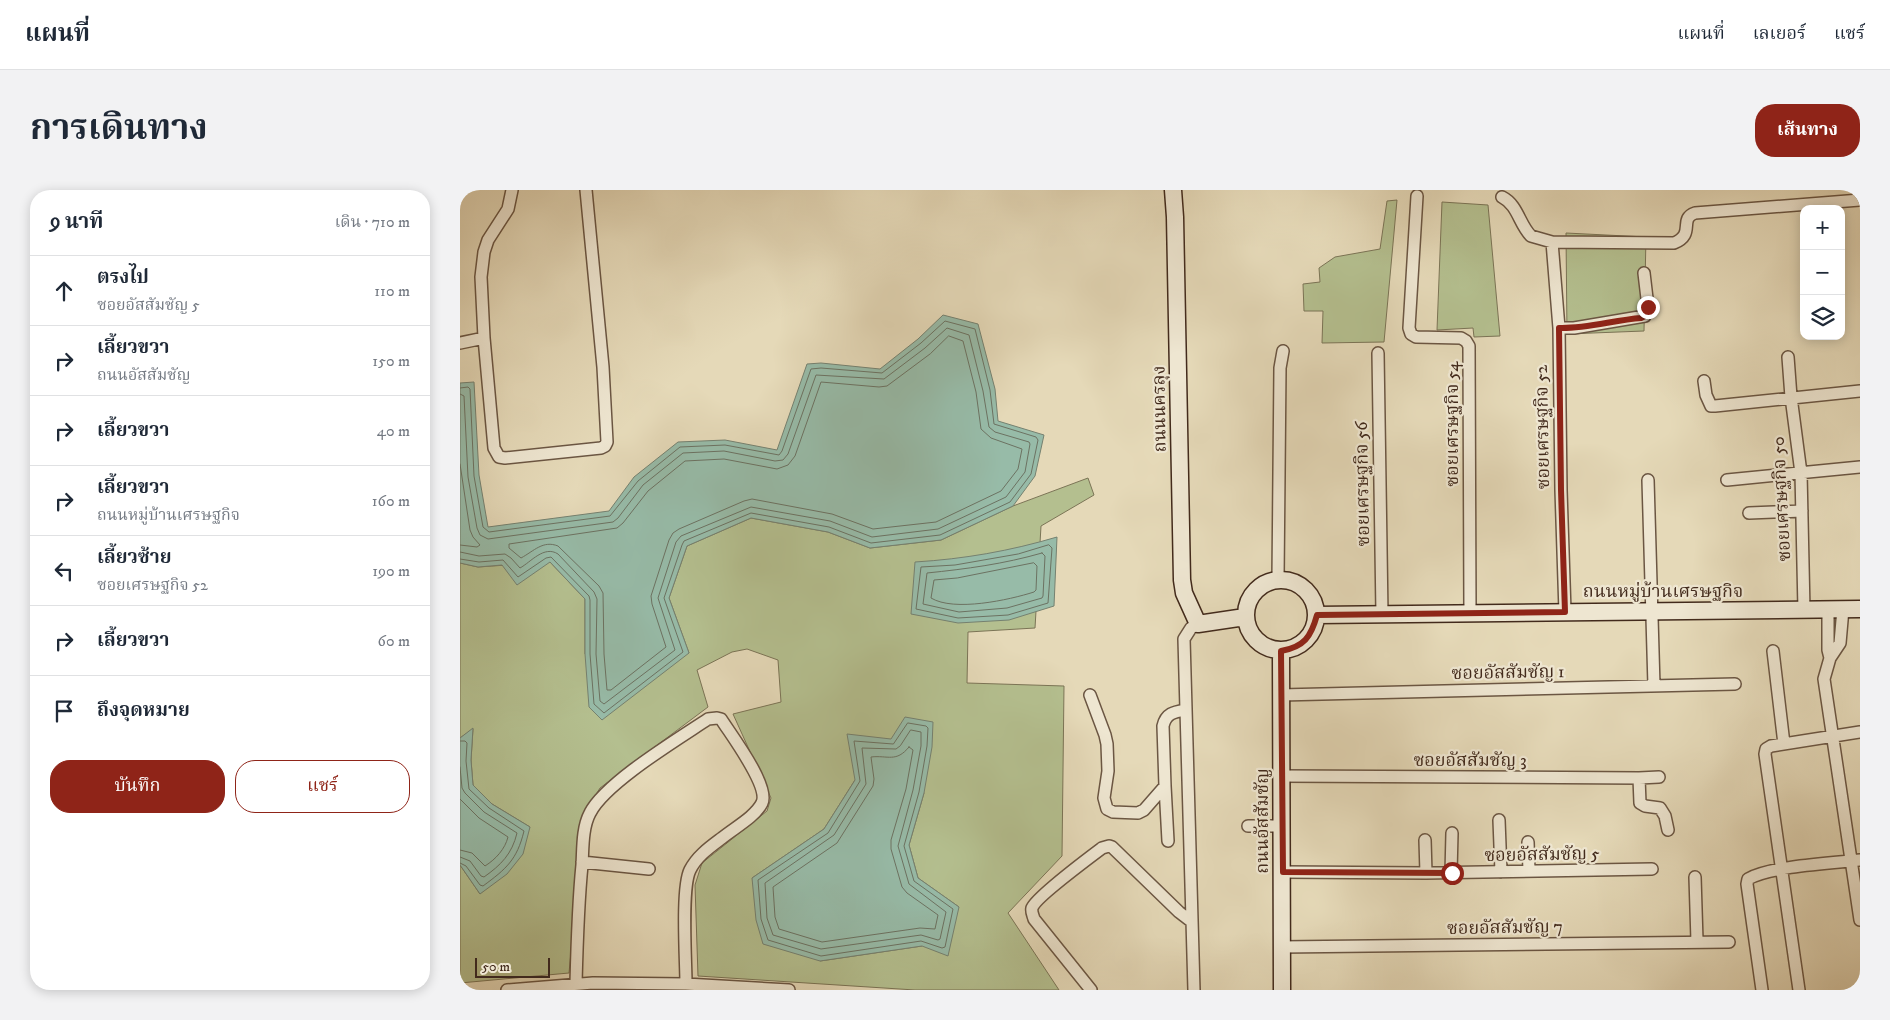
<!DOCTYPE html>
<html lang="th">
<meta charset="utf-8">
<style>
body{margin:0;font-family:"IM FELL DW Pica","Noto Serif Thai",serif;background:#f2f2f3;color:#1f2937}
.controls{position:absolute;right:15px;top:15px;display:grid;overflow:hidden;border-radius:10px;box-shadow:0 2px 12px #0003}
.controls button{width:45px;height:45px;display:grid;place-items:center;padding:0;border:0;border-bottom:1px solid #e0e1e3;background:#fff;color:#1f2937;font:25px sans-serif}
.scale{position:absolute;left:15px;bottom:12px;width:75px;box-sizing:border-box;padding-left:5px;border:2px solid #422a1c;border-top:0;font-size:14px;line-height:18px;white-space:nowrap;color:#422a1c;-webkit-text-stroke:4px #eee6d1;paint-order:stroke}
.stop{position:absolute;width:15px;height:15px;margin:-11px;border:4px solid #8f2418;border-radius:50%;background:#fff}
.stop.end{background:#8f2418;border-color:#fff;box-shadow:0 1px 5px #0008}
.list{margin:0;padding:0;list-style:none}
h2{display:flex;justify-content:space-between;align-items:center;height:65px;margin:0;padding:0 20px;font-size:21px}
h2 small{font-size:16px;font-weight:400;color:#747a83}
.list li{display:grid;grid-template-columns:32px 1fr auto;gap:15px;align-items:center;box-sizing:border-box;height:70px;padding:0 20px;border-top:1px solid #e0e1e3}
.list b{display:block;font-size:19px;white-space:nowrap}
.list p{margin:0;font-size:16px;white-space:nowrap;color:#747a83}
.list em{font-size:16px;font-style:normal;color:#747a83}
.actions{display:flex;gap:10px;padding:15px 20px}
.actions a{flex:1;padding:11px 0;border:1px solid #8f2418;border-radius:20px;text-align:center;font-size:18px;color:#8f2418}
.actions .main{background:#8f2418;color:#fff}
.icon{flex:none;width:28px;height:28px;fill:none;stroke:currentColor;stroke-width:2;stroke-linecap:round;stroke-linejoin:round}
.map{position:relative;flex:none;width:1400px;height:800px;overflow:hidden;border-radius:20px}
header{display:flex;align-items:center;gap:30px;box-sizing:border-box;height:70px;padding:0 25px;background:#fff;border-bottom:1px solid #e0e1e3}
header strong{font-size:24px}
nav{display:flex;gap:28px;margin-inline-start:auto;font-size:18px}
.intro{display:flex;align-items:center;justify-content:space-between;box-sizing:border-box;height:120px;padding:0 30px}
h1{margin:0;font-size:35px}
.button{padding:12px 22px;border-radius:20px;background:#8f2418;color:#fff;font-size:18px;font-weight:700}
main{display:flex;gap:30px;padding:0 30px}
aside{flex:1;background:#fff;border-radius:20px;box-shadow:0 2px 12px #0003}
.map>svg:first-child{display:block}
.green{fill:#b4bf8f;stroke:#7b7456;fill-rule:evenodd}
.water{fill:#97bba8;stroke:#758170}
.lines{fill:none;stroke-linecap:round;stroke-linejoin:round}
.shore{stroke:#6c7262;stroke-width:1}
.street-casing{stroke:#6b5643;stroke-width:14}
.secondary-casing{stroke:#422a1c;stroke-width:19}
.street{stroke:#eee6d1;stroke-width:11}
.secondary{stroke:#eee6d1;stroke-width:16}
.route{stroke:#8f2418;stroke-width:6}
.labels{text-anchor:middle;stroke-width:4.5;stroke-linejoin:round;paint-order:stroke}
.street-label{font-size:18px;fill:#422a1c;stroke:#eee6d1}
</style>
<header>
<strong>แผนที่</strong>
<nav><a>แผนที่</a><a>เลเยอร์</a><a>แชร์</a></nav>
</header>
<div class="intro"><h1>การเดินทาง</h1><a class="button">เส้นทาง</a></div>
<main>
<aside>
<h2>9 นาที<small>เดิน · 710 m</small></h2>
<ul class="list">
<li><svg class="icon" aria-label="ahead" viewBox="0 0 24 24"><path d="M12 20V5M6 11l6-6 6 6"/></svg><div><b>ตรงไป</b><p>ซอยอัสสัมชัญ 5</p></div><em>110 m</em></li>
<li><svg class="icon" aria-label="right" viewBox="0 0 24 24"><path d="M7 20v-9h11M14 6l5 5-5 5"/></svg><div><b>เลี้ยวขวา</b><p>ถนนอัสสัมชัญ</p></div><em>150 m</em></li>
<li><svg class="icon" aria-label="right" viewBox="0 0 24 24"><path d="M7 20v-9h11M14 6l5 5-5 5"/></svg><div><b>เลี้ยวขวา</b></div><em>40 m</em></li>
<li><svg class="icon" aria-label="right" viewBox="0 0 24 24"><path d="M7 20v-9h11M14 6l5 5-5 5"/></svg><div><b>เลี้ยวขวา</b><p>ถนนหมู่บ้านเศรษฐกิจ</p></div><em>160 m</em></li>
<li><svg class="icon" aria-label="left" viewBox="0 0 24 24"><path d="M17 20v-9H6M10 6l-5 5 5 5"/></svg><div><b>เลี้ยวซ้าย</b><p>ซอยเศรษฐกิจ 52</p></div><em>190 m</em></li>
<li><svg class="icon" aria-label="right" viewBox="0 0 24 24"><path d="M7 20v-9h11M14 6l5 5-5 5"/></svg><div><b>เลี้ยวขวา</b></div><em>60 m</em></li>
<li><svg class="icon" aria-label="arrive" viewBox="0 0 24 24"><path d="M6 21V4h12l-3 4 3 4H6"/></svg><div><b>ถึงจุดหมาย</b></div></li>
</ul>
<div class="actions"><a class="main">บันทึก</a><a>แชร์</a></div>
</aside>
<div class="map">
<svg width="1400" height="800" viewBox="0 0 1400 800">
<rect width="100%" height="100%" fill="#e5d9b8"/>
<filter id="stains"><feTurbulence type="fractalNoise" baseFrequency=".004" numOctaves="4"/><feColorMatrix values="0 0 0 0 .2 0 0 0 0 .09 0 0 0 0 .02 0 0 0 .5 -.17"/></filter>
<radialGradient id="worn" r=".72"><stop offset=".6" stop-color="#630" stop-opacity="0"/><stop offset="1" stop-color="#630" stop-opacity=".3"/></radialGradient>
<path class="green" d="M937 10 924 152 862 153 863 121H844L843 94 860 92 859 78 875 67 920 59 927 11Z
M982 12 1028 15 1040 146 1014 147 1013 138 977 140Z
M1106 43 1186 47 1184 141 1107 144Z
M628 288 634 305 581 336 575 438 508 442 507 493 604 496 602 666 548 723 599 800H455L238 786 235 695 242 673 307 621 311 608 273 524 321 512 318 470 287 459 272 462 237 480 248 517 140 598 124 624 109 783 0 793V675L20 704 70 637 32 614 13 595 11 570 13 539 0 548V373L18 377 90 372 125 409V464L229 463 209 408 227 356 291 328 368 342 410 358 481 350 553 316ZM431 549 464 603 449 655 458 688 499 717 462 756 360 771 292 688 364 639 395 590Z"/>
<path class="water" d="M483 125 518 134 535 199 538 231 584 245 575 286 553 316 481 350 410 358 368 342 291 328 227 356 209 408 229 463 142 530 129 517 125 464V409L90 372 57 395 42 375 18 377 0 373V193L14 192 19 285 28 337 149 321 174 287 218 252 265 250 317 260 347 174 361 173 420 179 458 149Z
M597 347 594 416 549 430 498 433 451 424 455 372C504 369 550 361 597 347Z
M445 527 473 532 472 557 464 603 449 655 458 688 499 717 488 766 462 756 360 771 303 754 296 730 292 688 364 639 395 590 387 544 431 549Z
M13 538 11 570 13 595 32 614 70 637 63 664 47 684 20 704 0 675V548Z"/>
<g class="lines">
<path class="shore" d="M489 146 503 151 516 202 521 239 531 248 562 259 558 279 541 301 476 332 413 339 372 324 292 309 284 311 219 339 213 343 209 350 191 406 192 414 206 457 151 500H147L144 464 143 403 139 396 98 356C83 350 74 361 61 368L49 358V354L157 338 163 333 188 301 225 271 264 269 317 279 328 275 335 266 361 192 419 197 427 196 470 164Z
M0 198 8 197 10 199 14 286 23 337 29 342 150 326 178 291 220 257 265 255 319 265 322 261 351 179 361 178 422 183 461 153 485 131 515 139 530 200 534 234 576 247 578 250 571 284 550 312 480 345 411 353 369 337 291 323 224 351 222 355 204 408 223 462 144 523 134 514 130 464V410L129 406 91 367 86 368 58 387 43 370 19 372 0 369
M0 204 4 206 8 287 17 338 20 345 28 349 153 332 158 328 183 295 223 263 264 261 315 271 323 270 328 264 356 185 424 189 465 158 487 138 509 145 523 201 529 237 535 242 569 252 570 254 565 282 546 307 478 339 412 347 370 331 291 317 221 346 216 352 198 408 215 460 144 514 140 511 136 464 137 409 134 402 98 364C84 355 71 372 60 378L51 368 45 364 19 366 0 362
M0 274 10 340 13 347 20 355 17 357 0 355
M589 355 592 358 588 413 548 425 498 428 456 419 461 377 495 375 558 364Z
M582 363 585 366 583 406 582 408 547 418 499 422 463 414 467 383C506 379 544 374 582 363Z
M574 373 577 376 576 400 574 402C549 410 494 422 471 408L474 390 497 388Z
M448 533 466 536 468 538 467 556 459 602 444 656 454 691 493 719 485 757 482 758 461 751 361 766 308 750 301 729 298 690 368 643 400 591 394 551 433 554Z
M451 540 461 542V556L453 600 438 656 449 694 486 722 480 749 478 750 461 745 361 759 313 745 307 728 305 693 374 645 406 594 402 558 436 559 440 556Z
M0 551H5L7 553 6 571 9 599 29 618 64 641C57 670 46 679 23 696L20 695 6 676 0 673
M449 557 453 560 446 599 431 650V659L442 697 447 703 478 725 475 739 460 738 362 752 319 739 315 727 313 697 377 653 413 596 414 589 411 567C428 565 436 573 449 557Z
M0 577 2 598 5 603 24 622 57 643C52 664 41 675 24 687L21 686 10 671 0 667
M0 609 19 628 48 647C45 659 36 669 25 676L12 663 0 660"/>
<defs>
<path id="street" d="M52 0 48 19 28 50 24 62 21 87 24 148 34 258 39 267 45 268 141 258 145 256 147 252 143 177 126 0
M957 6 949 138 951 144 956 147 1001 148 1006 151 1009 156 1010 423
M1042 7C1058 15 1059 34 1071 46L1092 52 1214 53C1236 44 1218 29 1235 23L1400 10
M1092 52 1099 138 1101 300 1105 422
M1099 138H1114L1185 126 1188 117 1184 83
M0 153 24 148
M918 163 922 424
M1328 167 1331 207 1341 283 1344 420
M1244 191 1246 205 1251 216H1255L1400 201
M1188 290 1194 496
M1267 290 1400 277
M1289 323 1342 321
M818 389 820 178 823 161
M1383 419 1380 453 1370 468 1364 489 1400 730
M1368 420V460L1370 468
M1313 461 1324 554
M630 505 645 545 647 554 648 581 644 608 647 619 653 622 678 623 684 620 705 596 703 536C706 523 714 522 726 520
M821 505 1275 494
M822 586 1179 588 1199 587
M1179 588 1180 613 1185 616 1200 618 1205 626 1208 640
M705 596 708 651
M1039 630 1041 682
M788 636H822
M965 650 966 683
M1068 652 1069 681
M122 672 189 679
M823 682 966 683 1192 679
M991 683 992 643
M1235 687 1237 751
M821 757 1269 752
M116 793C117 754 118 715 122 675 123 659 122 638 130 623 145 593 218 549 248 529L257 528 261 529C271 545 310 596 302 613 295 627 274 638 262 648 250 657 237 666 230 680 221 698 226 771 226 794
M47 800 133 793 226 794 329 800
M631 800 574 729C573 725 571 722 572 718 575 708 630 667 642 658L649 656 652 657 719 722 732 732
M734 800 724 449 731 438 738 434
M1302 800 1287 694 1288 689C1311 676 1372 673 1400 670
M1339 800 1305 564 1306 559 1311 556 1400 542"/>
<path id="secondary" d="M713 0 715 27 722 390 724 403 738 434 785 427
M786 425a35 35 0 1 1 70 0a35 35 0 1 1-70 0Z
M857 425 1400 419
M821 461 822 800"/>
</defs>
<use href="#street" class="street-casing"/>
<use href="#secondary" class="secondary-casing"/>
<use href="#street" class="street"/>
<use href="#secondary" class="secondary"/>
</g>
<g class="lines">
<path class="route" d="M992 683 823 682 821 461C844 457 851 447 857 425L1105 422 1101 300 1099 138C1126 139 1154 130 1181 128L1185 126 1188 117"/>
</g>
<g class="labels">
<g class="street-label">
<text transform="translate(699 219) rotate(-91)" y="6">ถนนนครลุง</text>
<text transform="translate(992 234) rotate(-90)" y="6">ซอยเศรษฐกิจ 54</text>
<text transform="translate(1082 237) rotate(-91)" y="6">ซอยเศรษฐกิจ 52</text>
<text transform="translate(902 294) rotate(-91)" y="6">ซอยเศรษฐกิจ 56</text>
<text transform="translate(1321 309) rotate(-93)" y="6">ซอยเศรษฐกิจ 50</text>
<text x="1203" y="407">ถนนหมู่บ้านเศรษฐกิจ</text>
<text transform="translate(1048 482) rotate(-1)" y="6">ซอยอัสสัมชัญ 1</text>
<text x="1010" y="576">ซอยอัสสัมชัญ 3</text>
<text transform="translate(802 631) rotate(-90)" y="6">ถนนอัสสัมชัญ</text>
<text transform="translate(1082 664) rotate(-1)" y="6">ซอยอัสสัมชัญ 5</text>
<text transform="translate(1045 737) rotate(-1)" y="6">ซอยอัสสัมชัญ 7</text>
</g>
</g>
<rect width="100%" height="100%" filter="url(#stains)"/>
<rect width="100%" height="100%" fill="url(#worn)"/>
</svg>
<div class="controls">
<button>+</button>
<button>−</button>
<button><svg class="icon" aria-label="layers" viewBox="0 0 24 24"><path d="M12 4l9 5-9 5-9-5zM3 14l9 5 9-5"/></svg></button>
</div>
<div class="scale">50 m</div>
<div class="stop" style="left:992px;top:683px"></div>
<div class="stop end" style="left:1188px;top:117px"></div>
</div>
</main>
